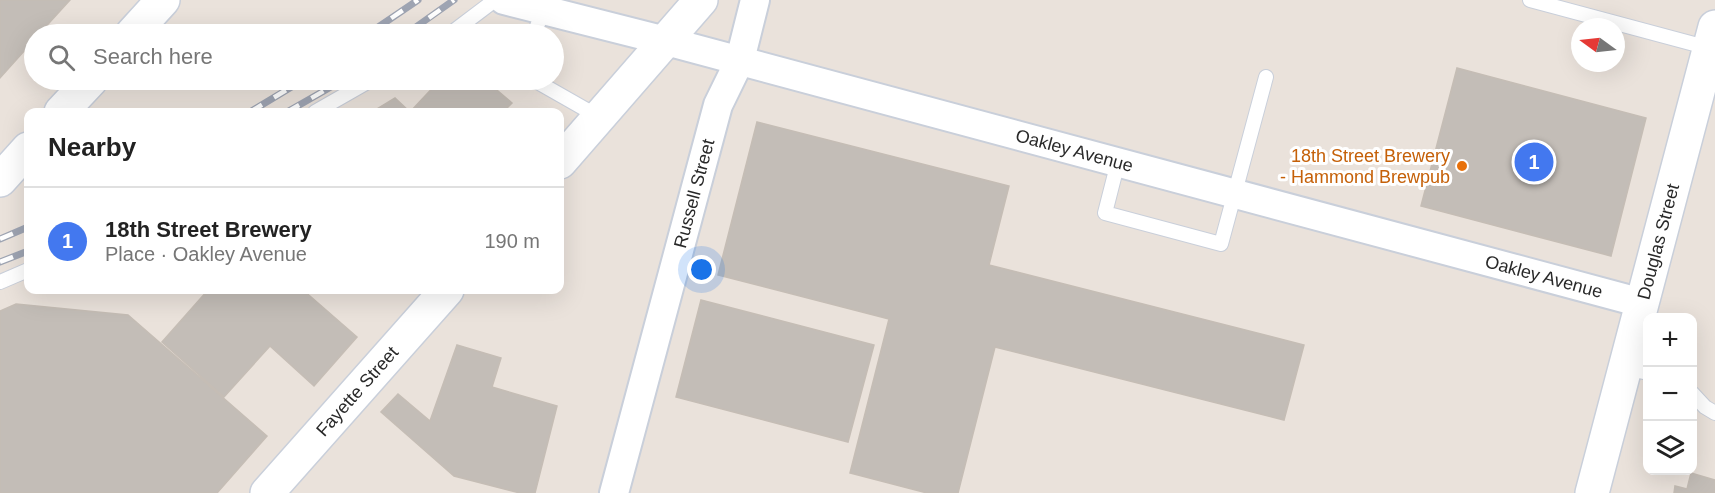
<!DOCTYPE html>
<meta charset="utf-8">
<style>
body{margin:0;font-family:Helvetica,sans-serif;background:#f2f2f2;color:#222}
.controls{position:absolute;right:18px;bottom:18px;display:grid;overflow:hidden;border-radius:12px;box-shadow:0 6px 24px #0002}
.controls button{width:54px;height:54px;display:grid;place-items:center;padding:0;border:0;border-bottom:2px solid #e0e0e0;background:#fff;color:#222;font:30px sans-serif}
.compass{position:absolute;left:1571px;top:18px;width:54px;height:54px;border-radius:50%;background:#fff;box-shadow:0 6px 24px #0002;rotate:285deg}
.you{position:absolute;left:702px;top:270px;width:21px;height:21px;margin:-15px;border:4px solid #fff;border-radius:50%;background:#1a73e8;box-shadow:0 0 0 9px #1a73e833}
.badge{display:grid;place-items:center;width:39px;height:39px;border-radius:50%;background:#4378ef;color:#fff;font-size:20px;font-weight:700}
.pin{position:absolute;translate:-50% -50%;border:3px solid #fff;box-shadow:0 2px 6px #0006}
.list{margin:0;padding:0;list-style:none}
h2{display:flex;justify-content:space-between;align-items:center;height:78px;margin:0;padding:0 24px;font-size:26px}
h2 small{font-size:20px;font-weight:400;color:#767676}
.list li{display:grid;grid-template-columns:39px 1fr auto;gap:18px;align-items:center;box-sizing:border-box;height:108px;padding:0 24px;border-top:2px solid #e0e0e0}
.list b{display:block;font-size:22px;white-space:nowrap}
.list p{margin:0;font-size:20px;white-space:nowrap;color:#767676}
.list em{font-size:20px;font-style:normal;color:#767676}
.icon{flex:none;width:33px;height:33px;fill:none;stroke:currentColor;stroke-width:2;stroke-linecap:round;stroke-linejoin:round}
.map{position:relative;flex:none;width:1715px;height:493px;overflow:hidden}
.search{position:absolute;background:#fff;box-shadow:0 6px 24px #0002;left:24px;top:24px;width:540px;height:66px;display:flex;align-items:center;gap:15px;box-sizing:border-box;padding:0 21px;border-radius:33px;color:#767676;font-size:22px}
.panel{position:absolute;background:#fff;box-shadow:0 6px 24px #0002;left:24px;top:108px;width:540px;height:186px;border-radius:12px}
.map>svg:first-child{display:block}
.building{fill:#c3bdb7;stroke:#c5bdb5;stroke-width:1.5}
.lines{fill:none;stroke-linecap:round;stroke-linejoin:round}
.service-casing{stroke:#c9cfda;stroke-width:16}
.minor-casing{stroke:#c9cfda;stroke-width:32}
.tertiary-casing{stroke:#c9cfda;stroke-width:36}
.secondary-casing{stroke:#c9cfda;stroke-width:36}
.service{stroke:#fff;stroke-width:14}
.minor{stroke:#fff;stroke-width:28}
.tertiary{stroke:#fff;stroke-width:33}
.secondary{stroke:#fff;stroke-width:33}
.rail-casing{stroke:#9ea4b2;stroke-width:7}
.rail{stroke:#fff;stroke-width:4.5;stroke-dasharray:14;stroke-linecap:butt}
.food-dot{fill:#e8710a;stroke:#fff;stroke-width:2}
.labels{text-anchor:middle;stroke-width:6;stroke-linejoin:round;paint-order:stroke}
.street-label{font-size:18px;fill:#292929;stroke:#fff}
.food-label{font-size:18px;fill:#c56008;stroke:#fff;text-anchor:end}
</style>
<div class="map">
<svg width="1715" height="493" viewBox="0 0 1715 493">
<rect width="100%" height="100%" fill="#eae2db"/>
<path class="building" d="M0 0H70L39 34H34V40L0 78Z
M1457 68 1646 118 1611 256 1421 206Z
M440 80H485L512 103 503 112H372L395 98 410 112Z
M757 122 1009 186 989 265 1304 345 1284 420 995 347 958 493H927L850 473 889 319 718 275Z
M208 290H303L357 337 314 386 270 346 224 397 162 342Z
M701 300 874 345 848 442 676 397Z
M16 304 128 315 267 436 217 493H0V311Z
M457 345 501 358 492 387 557 406 535 493H520L454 476 381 412 398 394 430 421Z
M1691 473 1715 480V493H1674L1675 486 1687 489Z"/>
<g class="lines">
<defs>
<path id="service" d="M1530 0 1709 48
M450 34 495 0
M534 34 543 11
M534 80 599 117
M315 112 371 80
M1118 162 1105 213 1221 244 1266 77
M0 282 28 270
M1625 368 1648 373
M1692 393 1705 407 1715 413"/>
<g id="minor">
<path id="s1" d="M504 0 666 41 1642 303"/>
<path id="s2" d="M614 493 718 105 740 60 755 0"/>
</g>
<g id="tertiary">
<path d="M560 162 701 0"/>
<path id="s3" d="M267 493 447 290"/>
<path id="s4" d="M1592 493 1715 27"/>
</g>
<path id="secondary" d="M132 34 163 0
M61 112 91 80
M0 180 28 149"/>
</defs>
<use href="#service" class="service-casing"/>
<use href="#minor" class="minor-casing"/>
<use href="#tertiary" class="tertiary-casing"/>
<use href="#secondary" class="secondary-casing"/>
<use href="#service" class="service"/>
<use href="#minor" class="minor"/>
<use href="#tertiary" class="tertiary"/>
<use href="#secondary" class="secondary"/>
<defs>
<path id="rail" d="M368 34 418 0
M406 34 454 0
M250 112 303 80
M287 112 343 80
M0 239 28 227
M0 262 28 251"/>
</defs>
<use href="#rail" class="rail-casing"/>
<use href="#rail" class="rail"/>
</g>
<circle class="food-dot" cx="1462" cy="166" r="6"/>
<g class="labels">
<g class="street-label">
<text dy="6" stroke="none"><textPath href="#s1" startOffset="590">Oakley Avenue</textPath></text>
<text dy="6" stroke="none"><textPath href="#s2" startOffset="310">Russell Street</textPath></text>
<text dy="6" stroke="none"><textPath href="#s4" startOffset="260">Douglas Street</textPath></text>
<text dy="6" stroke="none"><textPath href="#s1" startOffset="1076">Oakley Avenue</textPath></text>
<text dy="6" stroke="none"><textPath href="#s3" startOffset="136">Fayette Street</textPath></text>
</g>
<g class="food-label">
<text x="1450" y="162">18th Street Brewery<tspan x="1450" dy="21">- Hammond Brewpub</tspan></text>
</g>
</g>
</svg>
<div class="controls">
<button>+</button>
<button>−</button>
<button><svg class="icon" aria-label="layers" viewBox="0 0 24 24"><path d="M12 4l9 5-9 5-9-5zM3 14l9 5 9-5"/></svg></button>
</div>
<svg class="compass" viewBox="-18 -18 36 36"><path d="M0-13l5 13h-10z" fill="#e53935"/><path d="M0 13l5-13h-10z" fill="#767676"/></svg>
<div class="you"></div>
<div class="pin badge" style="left:1534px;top:162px">1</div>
<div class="search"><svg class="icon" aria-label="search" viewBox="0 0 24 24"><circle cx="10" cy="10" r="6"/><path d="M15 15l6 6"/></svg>Search here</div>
<section class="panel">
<h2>Nearby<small></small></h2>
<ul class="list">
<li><span class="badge">1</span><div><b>18th Street Brewery</b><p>Place · Oakley Avenue</p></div><em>190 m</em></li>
</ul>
</section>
</div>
